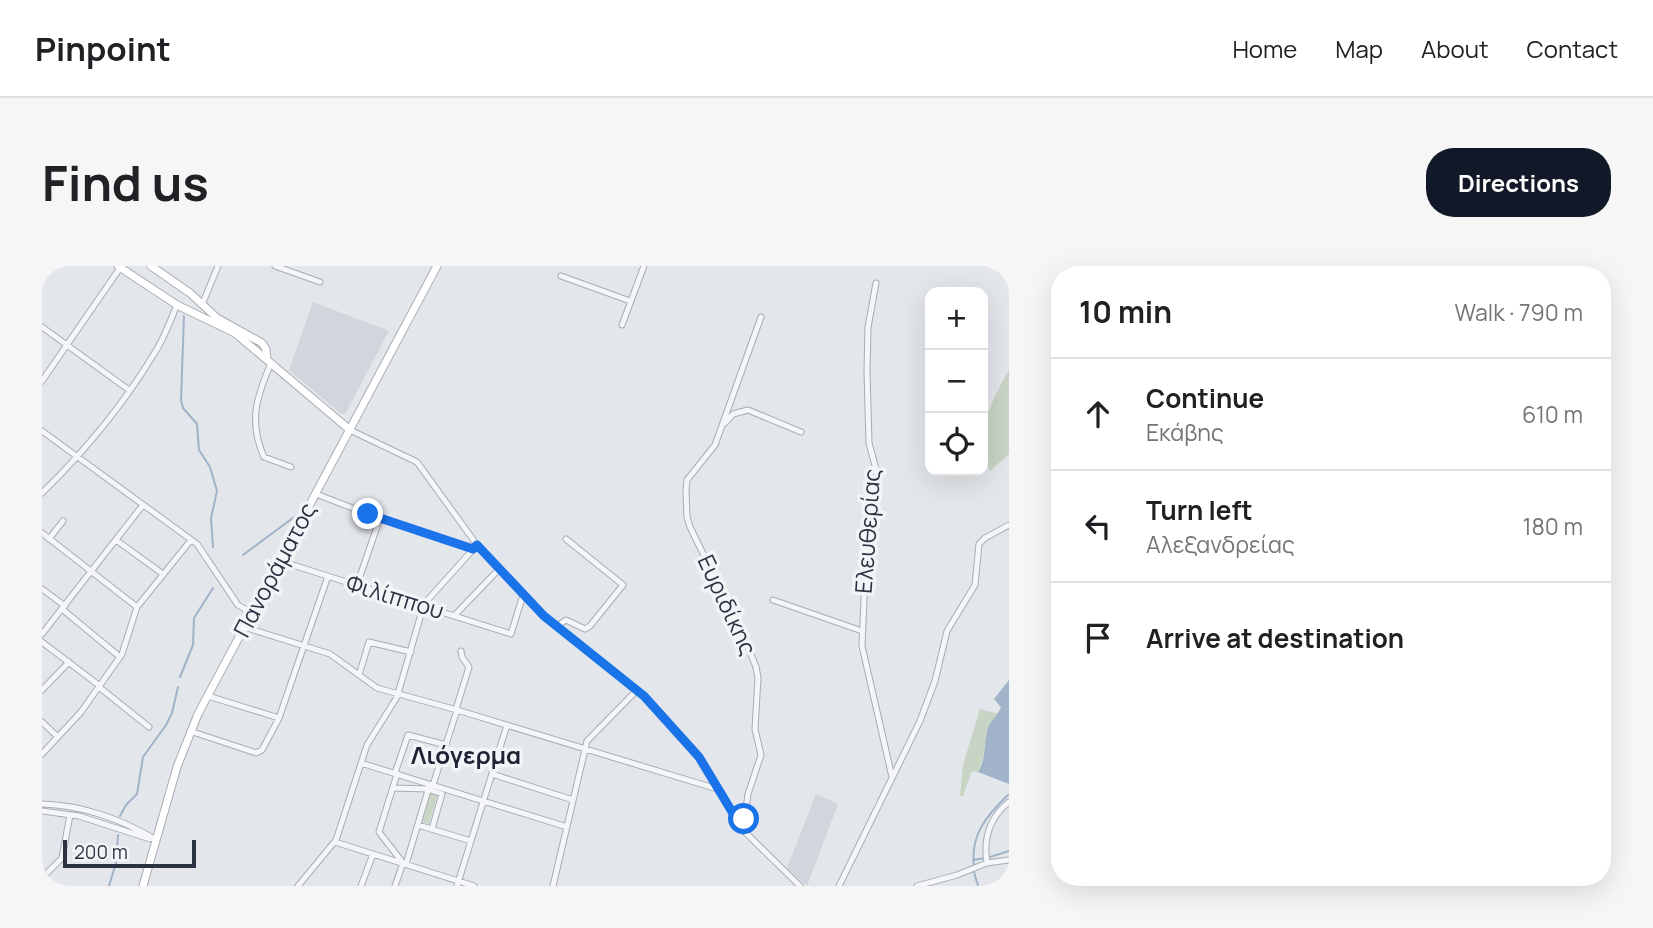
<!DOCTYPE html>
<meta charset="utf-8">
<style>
body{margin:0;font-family:Manrope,sans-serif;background:#f6f6f6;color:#202124}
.controls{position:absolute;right:21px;top:21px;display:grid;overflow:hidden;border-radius:14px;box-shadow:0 7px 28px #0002}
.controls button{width:63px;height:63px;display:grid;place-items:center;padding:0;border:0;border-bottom:2px solid #e0e0e0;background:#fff;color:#202124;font:35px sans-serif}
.scale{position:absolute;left:21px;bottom:18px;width:133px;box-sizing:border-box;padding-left:7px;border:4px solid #2b3342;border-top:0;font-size:19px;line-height:24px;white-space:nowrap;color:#2b3342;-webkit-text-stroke:5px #f2f5f8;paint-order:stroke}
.stop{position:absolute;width:21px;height:21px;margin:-16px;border:5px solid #1a73e8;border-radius:50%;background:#fff}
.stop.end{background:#1a73e8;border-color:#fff;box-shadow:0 2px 7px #0008}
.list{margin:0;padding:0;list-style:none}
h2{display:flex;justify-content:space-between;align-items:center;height:91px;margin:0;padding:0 28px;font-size:30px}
h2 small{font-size:23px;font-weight:400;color:#757577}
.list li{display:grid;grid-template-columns:46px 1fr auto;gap:21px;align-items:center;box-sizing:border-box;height:112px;padding:0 28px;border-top:2px solid #e0e0e0}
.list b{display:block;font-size:26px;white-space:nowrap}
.list p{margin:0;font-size:23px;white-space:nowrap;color:#757577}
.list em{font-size:23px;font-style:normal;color:#757577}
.icon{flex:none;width:38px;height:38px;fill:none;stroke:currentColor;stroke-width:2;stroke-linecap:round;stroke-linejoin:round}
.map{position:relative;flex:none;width:967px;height:620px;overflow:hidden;border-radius:28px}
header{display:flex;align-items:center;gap:42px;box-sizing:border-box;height:98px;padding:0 35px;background:#fff;border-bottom:2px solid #e0e0e0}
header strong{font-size:33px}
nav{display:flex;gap:38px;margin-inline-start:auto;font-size:24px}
.intro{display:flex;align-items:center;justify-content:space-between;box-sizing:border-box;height:168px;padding:0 42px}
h1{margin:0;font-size:49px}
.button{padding:18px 32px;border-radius:28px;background:#111827;color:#fff;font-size:24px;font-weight:700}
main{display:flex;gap:42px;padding:0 42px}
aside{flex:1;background:#fff;border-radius:28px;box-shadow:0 7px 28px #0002}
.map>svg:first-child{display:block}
.built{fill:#d1d5dc}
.green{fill:#c8d4c4}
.water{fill:#a0b3c8}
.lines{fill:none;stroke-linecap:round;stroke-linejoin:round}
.stream{stroke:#a0b3c8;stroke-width:2}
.street-casing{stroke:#a8adb4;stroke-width:7}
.secondary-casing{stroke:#a8adb4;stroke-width:9}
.street{stroke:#f5f6f9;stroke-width:5}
.secondary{stroke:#fff;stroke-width:7}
.route{stroke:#1a73e8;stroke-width:9}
.labels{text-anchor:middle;stroke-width:7;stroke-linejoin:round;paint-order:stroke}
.street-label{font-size:23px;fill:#2b3342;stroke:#f2f5f8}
.neighbourhood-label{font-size:24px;font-weight:bold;fill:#1d2433;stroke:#f2f5f8}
</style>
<header>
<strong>Pinpoint</strong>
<nav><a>Home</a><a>Map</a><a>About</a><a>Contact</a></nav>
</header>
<div class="intro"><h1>Find us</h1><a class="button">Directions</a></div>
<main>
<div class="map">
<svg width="967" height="620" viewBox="0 0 967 620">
<rect width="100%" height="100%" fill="#e3e6ea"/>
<path class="built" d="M271 36 347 65 303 148H299L247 104Z
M774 528 796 538 765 620 745 602Z"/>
<path class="green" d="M967 104V188L948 205C931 169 949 136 967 104Z
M938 443 956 448 945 466 944 482 936 506 930 505 921 530H918L921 499Z
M388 525 396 527 387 558 379 556Z"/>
<path class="water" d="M967 414V518L936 506C944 492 942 481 945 466 947 455 955 451 959 441L952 433Z"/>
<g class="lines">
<path class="stream" d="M142 50 139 134 141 142 155 158 157 184 168 201 175 225 169 252 171 281
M201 289 255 249
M138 411 151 379 152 352 171 322
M78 550 84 539 95 528 101 491 124 459 130 447 136 421
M948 591 967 585
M931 594 943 592
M932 600C928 569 945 549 966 529
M932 606 936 620
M67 620 74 597 76 569"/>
<defs>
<path id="street" d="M233 0 278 16
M519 10 588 35
M834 17 826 61 825 105 827 177 835 207 825 264 820 380 850 511
M160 39 176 0
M719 51 673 179 645 214 644 225 645 251 648 261 672 310 678 333 694 351 714 401 716 412 713 463 719 489 706 528 701 564 758 620
M580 59 602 0
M0 61 87 124
M229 97C215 130 206 155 222 191L249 201
M0 115 78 2
M683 157 691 148 706 144 759 166
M308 164 375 196 435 279 481 328 502 350 602 430 657 491 701 564
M0 165 155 278 196 339 210 347
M0 227C42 186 81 139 112 88 122 73 128 55 135 39
M274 228 326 248 431 283
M0 267 95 341
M7 273 21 255
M74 274 121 308
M238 295 469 368 481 329
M315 319 338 252
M0 323 23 340
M731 334 820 365
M20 343 78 391
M412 350 457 303
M515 360 524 354 543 363 548 360 581 319 524 273
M202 361 288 388 335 422 415 444 672 522 675 521
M0 368 101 239
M0 376 58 420
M317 409 327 376 369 386
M57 421 107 461
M0 424 27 396
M166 430 237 452
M414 443 427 401 420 391 419 385
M0 456 16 471
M148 465 214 487 220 484 237 452 286 310
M0 488 39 446 80 388 95 341 149 274
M319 497 525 561
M353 507 366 469 404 479
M450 508 531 534
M391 519 415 444
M351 522 386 523 400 528 390 563
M0 538C39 539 80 553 114 574
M0 545 37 550 108 573
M376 559 429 575
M293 576 432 620
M945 597C941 572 947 552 967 536
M364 598 387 521
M0 612 20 592 28 549
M256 620 294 574 325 479 355 431 382 338 435 279
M319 620 331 588
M353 620 361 597 337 566 355 508
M415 620 465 459
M511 620 545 475 595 424
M797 620 878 455 893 415 905 365 933 319 937 278 943 272 967 259
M875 620 915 609 945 597 967 594"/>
<path id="secondary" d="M76 0 135 39 193 67 308 164
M109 0 148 27 175 52 220 77 224 83 225 93
M101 620 135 501 156 448 395 0"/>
</defs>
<use href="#street" class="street-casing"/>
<use href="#secondary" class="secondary-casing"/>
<use href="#street" class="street"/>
<use href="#secondary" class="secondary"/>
</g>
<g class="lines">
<path class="route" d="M326 248 431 283 435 279 502 350 602 430 657 491 701 564 702 553"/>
</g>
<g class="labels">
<g class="street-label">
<text transform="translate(826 265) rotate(-86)" y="8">Ελευθερίας</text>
<text transform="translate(233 304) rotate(-62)" y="8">Πανοράματος</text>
<text transform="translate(353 331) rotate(17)" y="8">Φιλίππου</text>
<text transform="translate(685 339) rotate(65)" y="8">Ευριδίκης</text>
</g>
<g class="neighbourhood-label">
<text x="424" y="498">Λιόγερμα</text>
</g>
</g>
</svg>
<div class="controls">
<button>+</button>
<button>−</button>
<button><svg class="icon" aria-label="locate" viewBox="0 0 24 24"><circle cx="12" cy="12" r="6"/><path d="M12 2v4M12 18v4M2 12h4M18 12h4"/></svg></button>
</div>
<div class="scale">200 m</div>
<div class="stop" style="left:702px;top:553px"></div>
<div class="stop end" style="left:326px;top:248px"></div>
</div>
<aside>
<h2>10 min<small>Walk · 790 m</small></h2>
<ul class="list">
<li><svg class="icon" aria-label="ahead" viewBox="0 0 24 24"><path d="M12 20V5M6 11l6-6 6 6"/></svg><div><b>Continue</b><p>Εκάβης</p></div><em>610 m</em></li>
<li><svg class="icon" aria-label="left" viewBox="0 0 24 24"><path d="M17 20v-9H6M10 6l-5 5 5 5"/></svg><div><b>Turn left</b><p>Αλεξανδρείας</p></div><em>180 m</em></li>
<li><svg class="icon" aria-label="arrive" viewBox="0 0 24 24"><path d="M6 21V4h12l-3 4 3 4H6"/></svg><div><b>Arrive at destination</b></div></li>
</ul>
</aside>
</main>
